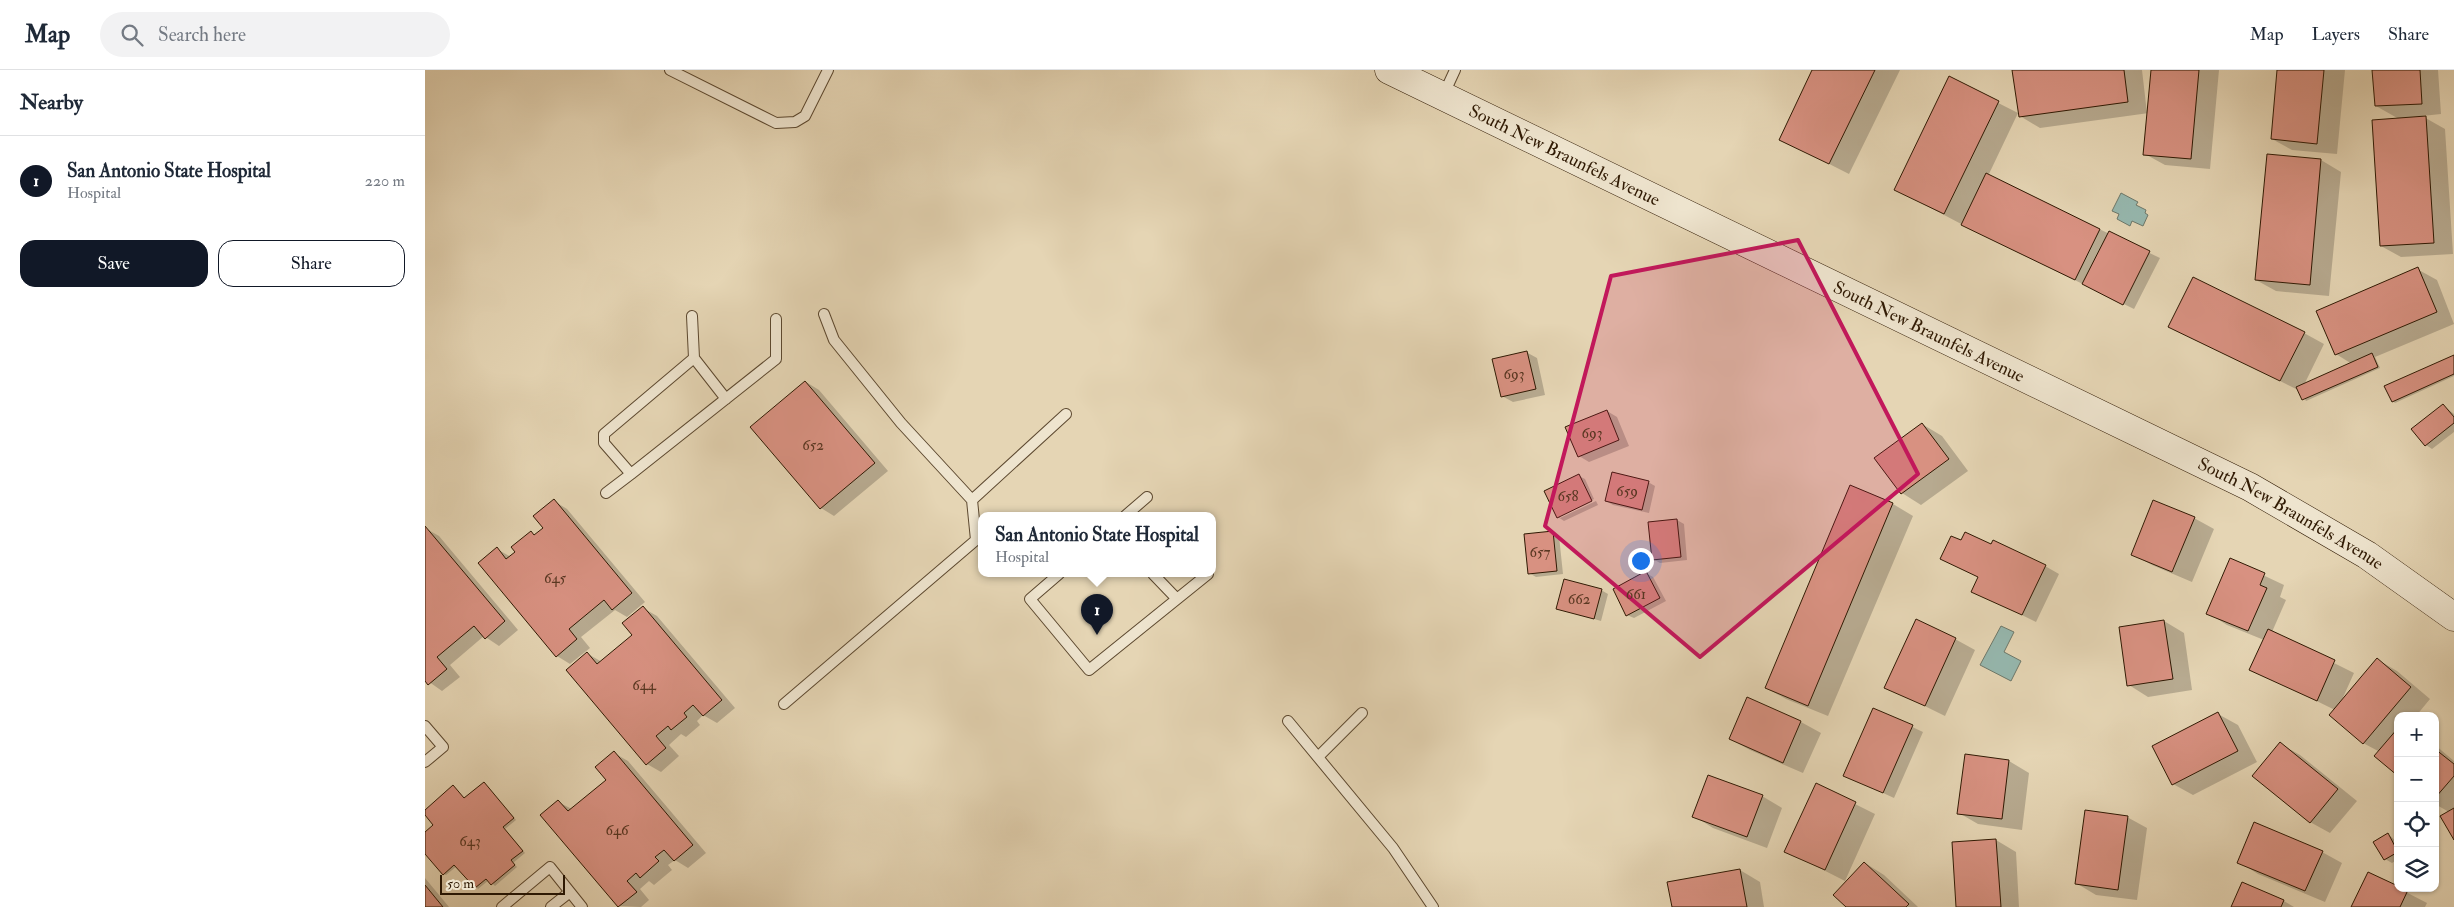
<!DOCTYPE html>
<meta charset="utf-8">
<style>
body{margin:0;font-family:"IM FELL Double Pica",serif;background:#f2f2f3;color:#1f2937}
.controls{position:absolute;right:15px;bottom:15px;display:grid;overflow:hidden;border-radius:10px;box-shadow:0 1px 4px #0004}
.controls button{width:45px;height:45px;display:grid;place-items:center;padding:0;border:0;border-bottom:1px solid #e0e1e3;background:#fff;color:#1f2937;font:25px sans-serif}
.scale{position:absolute;left:15px;bottom:12px;width:125px;box-sizing:border-box;padding-left:5px;border:2px solid #2f1903;border-top:0;font-size:14px;line-height:18px;white-space:nowrap;color:#2f1903;-webkit-text-stroke:4px #eee4ce;paint-order:stroke}
.you{position:absolute;left:1215px;top:490px;width:18px;height:18px;margin:-12px;border:4px solid #fff;border-radius:50%;background:#1a73e8;box-shadow:0 0 0 8px #1a73e833}
.badge{display:grid;place-items:center;width:32px;height:32px;border-radius:50%;background:#111827;color:#fff;font-size:16px;font-weight:700}
.pin{position:absolute;translate:-50% -41px;filter:drop-shadow(0 1px 2px #0008)}
.pin::after{content:'';position:absolute;top:26px;width:18px;height:15px;background:inherit;clip-path:polygon(0 0,100% 0,50% 100%)}
.popup{position:absolute;left:553px;top:442px;width:238px;height:65px;box-sizing:border-box;display:grid;place-content:center;border-radius:10px;background:#fff;filter:drop-shadow(0 1px 4px #0005);font-size:16px;white-space:nowrap;color:#747a83}
.popup b{font-size:19px;color:#1f2937}
.popup::after{content:'';position:absolute;left:50%;top:100%;margin-left:-10px;border:10px solid transparent;border-top-color:#fff}
.list{margin:0;padding:0;list-style:none}
h2{display:flex;justify-content:space-between;align-items:center;height:65px;margin:0;padding:0 20px;font-size:21px}
h2 small{font-size:16px;font-weight:400;color:#747a83}
.list li{display:grid;grid-template-columns:32px 1fr auto;gap:15px;align-items:center;box-sizing:border-box;height:90px;padding:0 20px;border-top:1px solid #e0e1e3}
.list b{display:block;font-size:19px;white-space:nowrap}
.list p{margin:0;font-size:16px;white-space:nowrap;color:#747a83}
.list em{font-size:16px;font-style:normal;color:#747a83}
.actions{display:flex;gap:10px;padding:15px 20px}
.actions a{flex:1;padding:11px 0;border:1px solid #111827;border-radius:15px;text-align:center;font-size:18px;color:#111827}
.actions .main{background:#111827;color:#fff}
.icon{flex:none;width:28px;height:28px;fill:none;stroke:currentColor;stroke-width:2;stroke-linecap:round;stroke-linejoin:round}
.map{position:relative;flex:none;width:2029px;height:837px;overflow:hidden}
header{display:flex;align-items:center;gap:30px;box-sizing:border-box;height:70px;padding:0 25px;background:#fff;border-bottom:1px solid #e0e1e3}
header strong{font-size:24px}
nav{display:flex;gap:28px;margin-inline-start:auto;font-size:18px}
.search{width:350px;height:45px;background:#f2f2f3;display:flex;align-items:center;gap:12px;box-sizing:border-box;padding:0 18px;border-radius:28px;color:#747a83;font-size:19px}
main{display:flex}
aside{flex:1;background:#fff}
.map>svg:first-child{display:block}
.water{fill:#96b8af;stroke:#6d786a}
.shadow{fill:#0003}
.building{fill:#d89181;stroke:#2f1903}
.lines{fill:none;stroke-linecap:round;stroke-linejoin:round}
.lane-casing{stroke:#5c482f;stroke-width:12}
.secondary-casing{stroke:#2f1903;stroke-width:29}
.lane{stroke:#eee4ce;stroke-width:10}
.secondary{stroke:#eee4ce;stroke-width:28}
.marked{fill:#c2185b;fill-opacity:0.2;stroke:#c2185b;stroke-width:4;stroke-linejoin:round}
.labels{text-anchor:middle;stroke-width:4.5;stroke-linejoin:round;paint-order:stroke}
.number-label{font-size:15px;fill:#593722}
.street-label{font-size:18px;fill:#2f1903;stroke:#eee4ce}
</style>
<header>
<strong>Map</strong>
<div class="search"><svg class="icon" aria-label="search" viewBox="0 0 24 24"><circle cx="10" cy="10" r="6"/><path d="M15 15l6 6"/></svg>Search here</div>
<nav><a>Map</a><a>Layers</a><a>Share</a></nav>
</header>
<main>
<aside>
<h2>Nearby<small></small></h2>
<ul class="list">
<li><span class="badge">1</span><div><b>San Antonio State Hospital</b><p>Hospital</p></div><em>220 m</em></li>
</ul>
<div class="actions"><a class="main">Save</a><a>Share</a></div>
</aside>
<div class="map">
<svg width="2029" height="837" viewBox="0 0 2029 837">
<rect width="100%" height="100%" fill="#e5d5b4"/>
<filter id="stains"><feTurbulence type="fractalNoise" baseFrequency=".004" numOctaves="4"/><feColorMatrix values="0 0 0 0 .2 0 0 0 0 .09 0 0 0 0 .02 0 0 0 .5 -.17"/></filter>
<radialGradient id="worn" r=".72"><stop offset=".6" stop-color="#630" stop-opacity="0"/><stop offset="1" stop-color="#630" stop-opacity=".3"/></radialGradient>
<path class="water" d="M1696 123 1713 132 1711 135 1721 140 1720 143 1723 145 1718 156 1707 151 1705 156 1692 149 1694 144 1687 141Z
M1576 556 1589 562 1579 582 1596 591 1586 611 1555 595Z"/>
<path class="shadow" d="M1389 0H1475L1424 104 1355 69Z
M1592 0H1717L1722 43 1727 0H1794L1785 99 1740 95 1720 84 1724 43 1615 58 1595 46Z
M1854 0H1920L1912 84 1867 80 1847 69Z
M1949 0H2013L2016 44 1997 46 2020 59 2028 184 1976 187 1956 176 1974 49 1951 36Z
M1524 8 1593 43 1563 106 1735 188 1709 239 1557 165 1470 119Z
M1843 86 1896 90 1916 102 1904 226 1851 221 1831 210Z
M1992 199 2012 210 2029 254 1950 287 1955 298 1881 331 1875 321 1745 256 1879 263 1899 274 1879 315 1927 294 1911 284Z
M1101 282 1112 288 1120 325 1088 332 1077 326Z
M2029 286V306L1970 333 1968 331Z
M381 312 394 320 463 401 409 446 396 438Z
M2019 336 2029 344V362L2007 379 2001 375Z
M1182 341 1192 347 1204 376 1164 392 1154 386Z
M1497 354 1517 366 1543 401 1496 435 1477 423Z
M1154 406 1160 409 1169 429 1135 445V448L1171 431 1173 435 1139 451 1133 447Z
M1223 412 1230 416 1224 443 1188 435 1181 431Z
M1426 417 1468 434 1488 446 1403 646 1361 629 1341 618Z
M129 431 142 439 220 532 202 547 190 540 156 567 165 578 145 594 132 586 72 479 86 487 92 482 106 463 110 465 120 458Z
M1769 448 1789 459 1767 512 1727 495 1707 484Z
M1252 450 1259 454 1262 490 1235 493 1228 489Z
M0 458 14 466 93 560 74 576 59 566 25 595 35 607 17 621 0 609Z
M1128 462 1134 466 1138 504 1111 507 1104 503Z
M1536 472 1567 476 1620 496 1634 504 1611 552 1548 521 1554 507 1517 488Z
M1806 490 1859 515 1855 527 1861 530 1847 562 1929 603 1916 632 1953 590 1972 601 2005 629 1991 646H1973V704L1955 682 1938 673 1910 640 1826 599 1839 570 1802 555 1783 543Z
M1221 503 1228 507 1241 531 1209 548 1202 545Z
M1176 520 1183 524 1176 551 1132 538Z
M218 538 232 546 310 638 292 653 278 645 272 651 275 655 261 667 256 664 244 675 254 686 236 702 222 694 163 584 177 592 209 565Z
M1739 551 1759 563 1767 620 1723 627 1704 615Z
M1530 569 1550 580 1520 646 1461 617Z
M1323 629 1376 652 1396 663 1378 703 1325 680 1305 669Z
M1449 639 1498 662 1469 728 1419 705Z
M1793 644 1813 655 1832 692 1768 725 1748 714Z
M1856 674 1875 685 1932 731 1905 763 1885 752Z
M2010 675 2029 691V767L2024 742 2010 734Z
M189 683 203 691 281 783 263 798 250 790 243 795 247 800 229 815 224 811 215 819 224 830 216 837 194 836 117 745 133 732 147 739 182 710Z
M1541 686 1584 691 1604 703 1597 760 1553 754 1534 743Z
M59 713 91 750 80 759 100 783 88 793 92 797 70 816 64 810 53 819 32 796 21 805 19 804 0 782V763L10 755 0 741 29 717 40 729Z
M1392 715 1450 744 1420 811 1361 781Z
M1337 726 1357 738 1342 778 1288 758 1269 746Z
M1702 747 1722 758 1712 830 1671 825 1651 813Z
M1963 764 1973 773V789L1967 793 1960 789Z
M1571 770 1591 782 1594 837H1533Z
M1897 782 1917 793 1900 832 1833 804 1814 792Z
M1440 793 1459 805 1493 837H1422Z
M1315 800 1335 812 1339 837H1248Z
M0 808 24 837H0Z
M1817 813 1859 831 1869 837H1807Z
M1973 818 2002 833 2000 837H1927Z"/>
<path class="building" d="M1387 0H1450L1404 94 1354 70Z
M1587 0H1699L1703 32 1594 47Z
M1726 0H1774L1766 89 1718 85Z
M1852 0H1899L1892 74 1846 69Z
M1947 0H1995L1997 34 1950 36Z
M1524 6 1574 31 1519 144 1469 120Z
M2001 46 2009 173 1955 176 1947 50Z
M1842 84 1896 89 1885 215 1830 210Z
M1561 103 1675 159 1650 210 1536 155Z
M1684 161 1725 181 1698 235 1657 214Z
M1993 197 2012 242 1910 285 1891 241Z
M1768 207 1880 262 1855 311 1743 257Z
M1102 281 1111 319 1076 327 1067 289Z
M1947 283 1953 297 1877 330 1871 317Z
M2029 285V304L1967 332 1959 316Z
M380 311 450 393 395 439 325 357Z
M2018 334 2029 347V353L2000 376 1986 359Z
M1182 340 1194 370 1153 387 1140 357Z
M1497 353 1524 389 1476 424 1449 388Z
M1187 402 1224 411 1217 440 1180 431Z
M1154 404 1167 431 1132 448 1119 421Z
M1425 415 1468 433 1383 636 1340 618Z
M129 429 207 523 187 540 179 530 144 559 152 569 131 587 53 493 72 477 81 489 90 482 86 477 106 461 109 465 118 458 108 446Z
M1728 430 1770 447 1747 502 1706 485Z
M1252 449 1256 487 1227 490 1223 452Z
M0 456 80 551 60 569 49 556 12 587 22 599 3 615 0 611Z
M1128 461 1132 501 1103 504 1099 464Z
M1540 462 1566 474 1568 470 1621 495 1597 545 1546 522 1553 507 1515 489 1526 466 1536 470Z
M1805 488 1840 503 1835 515 1842 518 1823 561 1781 544Z
M1221 501 1235 528 1201 546 1188 519Z
M1139 509 1177 519 1169 549 1131 539Z
M218 536 297 630 278 646 268 635 259 643 262 647 246 660 243 656 231 666 241 678 221 695 141 600 162 582 172 594 207 565 197 553Z
M1491 549 1531 568 1500 636 1459 618Z
M1739 550 1748 609 1702 616 1694 557Z
M1843 559 1910 590 1892 631 1824 600Z
M1952 588 1986 617 1938 674 1904 645Z
M1322 627 1376 651 1358 693 1304 669Z
M1448 638 1488 655 1458 723 1418 706Z
M1793 642 1813 681 1747 715 1727 676Z
M1973 658V706L1949 686Z
M1855 672 1913 719 1885 753 1827 706Z
M2010 679 2029 694V706L2010 728Z
M189 681 268 775 249 791 239 780 230 787 234 791 215 808 211 803 202 811 212 822 193 837 115 745 133 730 143 741 181 710 170 697Z
M1540 684 1584 690 1577 749 1532 744Z
M1283 705 1338 725 1322 767 1267 747Z
M59 712 89 748 78 757 98 781 86 790 90 795 66 815 61 809 50 818 29 795 18 805 0 784V762L8 755 0 745V740L28 715 39 728Z
M1391 713 1431 732 1400 800 1359 782Z
M2029 738V770L2015 746Z
M1660 740 1703 746 1693 820 1650 814Z
M1829 752 1898 781 1880 821 1812 793Z
M1963 763 1973 782 1959 790 1948 772Z
M1571 769 1576 837H1531L1527 772Z
M1439 792 1484 834 1481 837H1421L1408 825Z
M1315 799 1322 837H1247L1242 812Z
M1943 802 1973 816V818L1983 820 1975 837H1926Z
M1817 812 1859 830 1856 837H1806Z
M0 815 18 837H0Z"/>
<g class="lines">
<defs>
<path id="lane" d="M245 0 351 53 370 52 380 46 403 0
M1018 26 1030 0
M399 244 409 270 476 353 547 430 641 344
M267 246 269 288 179 364V373L206 404 351 289V249
M269 288 301 329
M181 423 206 404
M700 446 722 427
M634 504 605 529 664 600 783 504
M728 504 752 529
M359 634 551 470 547 430
M863 651 968 778 1008 837
M0 656 18 677 0 692
M893 687 937 643
M77 837 125 797 157 837
M126 837 145 822"/>
<g id="secondary">
<path id="s1" d="M964 0 1825 417 1942 485 2029 547"/>
</g>
</defs>
<use href="#lane" class="lane-casing"/>
<use href="#secondary" class="secondary-casing"/>
<use href="#lane" class="lane"/>
<use href="#secondary" class="secondary"/>
</g>
<path class="marked" d="M1373 170 1493 404 1275 587 1120 456 1186 206Z"/>
<g class="labels">
<g class="number-label">
<text x="1089" y="309">693</text>
<text x="1167" y="368">693</text>
<text x="388" y="380">652</text>
<text x="1202" y="426">659</text>
<text x="1143" y="431">658</text>
<text x="1115" y="487">657</text>
<text x="130" y="513">645</text>
<text x="1211" y="529">661</text>
<text x="1154" y="534">662</text>
<text x="219" y="620">644</text>
<text x="192" y="765">646</text>
<text x="45" y="776">643</text>
</g>
<g class="street-label">
<text dy="6" stroke="none"><textPath href="#s1" startOffset="195">South New Braunfels Avenue</textPath></text>
<text dy="6" stroke="none"><textPath href="#s1" startOffset="600">South New Braunfels Avenue</textPath></text>
<text dy="6" stroke="none"><textPath href="#s1" startOffset="1005">South New Braunfels Avenue</textPath></text>
</g>
</g>
<rect width="100%" height="100%" filter="url(#stains)"/>
<rect width="100%" height="100%" fill="url(#worn)"/>
</svg>
<div class="controls">
<button>+</button>
<button>−</button>
<button><svg class="icon" aria-label="locate" viewBox="0 0 24 24"><circle cx="12" cy="12" r="6"/><path d="M12 2v4M12 18v4M2 12h4M18 12h4"/></svg></button>
<button><svg class="icon" aria-label="layers" viewBox="0 0 24 24"><path d="M12 4l9 5-9 5-9-5zM3 14l9 5 9-5"/></svg></button>
</div>
<div class="scale">50 m</div>
<div class="you"></div>
<div class="pin badge" style="left:672px;top:565px">1</div>
<div class="popup"><b>San Antonio State Hospital</b>Hospital</div>
</div>
</main>
